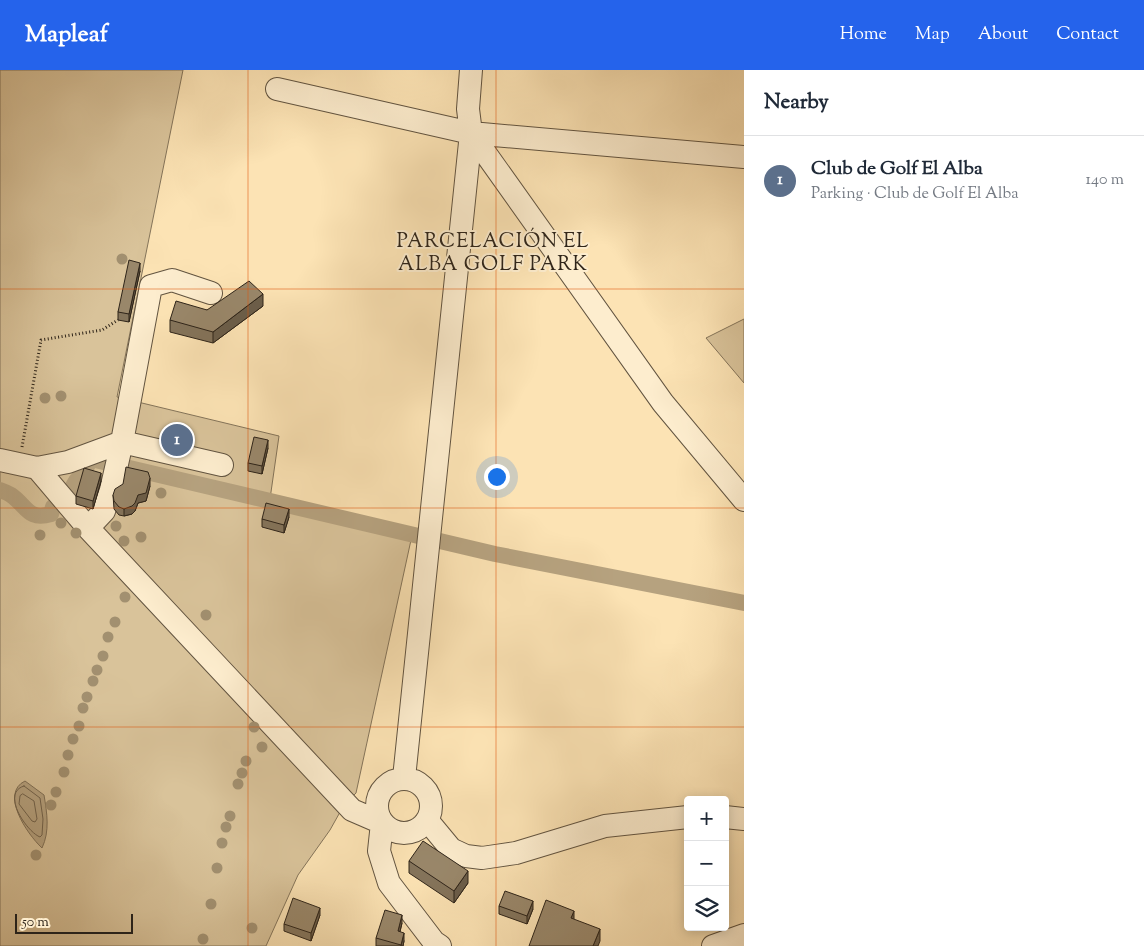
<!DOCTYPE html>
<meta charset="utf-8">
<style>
body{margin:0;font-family:"Sorts Mill Goudy",serif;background:#f2f2f3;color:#1f2937}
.controls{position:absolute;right:15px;bottom:15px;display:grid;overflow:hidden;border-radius:5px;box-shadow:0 2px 12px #0003}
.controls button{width:45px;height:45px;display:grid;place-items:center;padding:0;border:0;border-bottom:1px solid #e0e1e3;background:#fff;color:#1f2937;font:25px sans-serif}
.scale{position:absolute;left:15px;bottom:12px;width:118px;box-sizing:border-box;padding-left:5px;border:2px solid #2e2419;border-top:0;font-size:14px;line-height:18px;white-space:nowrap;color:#2e2419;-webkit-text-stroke:4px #fdedce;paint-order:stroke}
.you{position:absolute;left:496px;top:406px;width:18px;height:18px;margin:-12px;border:4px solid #fff;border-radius:50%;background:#1a73e8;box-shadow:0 0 0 8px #1a73e833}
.badge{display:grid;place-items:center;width:32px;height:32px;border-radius:50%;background:#2563eb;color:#fff;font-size:16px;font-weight:700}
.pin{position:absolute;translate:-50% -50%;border:2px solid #fff;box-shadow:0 1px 5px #0006}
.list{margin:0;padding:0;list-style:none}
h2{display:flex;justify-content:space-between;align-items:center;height:65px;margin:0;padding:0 20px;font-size:21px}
h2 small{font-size:16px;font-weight:400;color:#747a83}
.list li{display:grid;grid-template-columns:32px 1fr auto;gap:15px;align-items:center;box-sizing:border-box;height:90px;padding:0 20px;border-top:1px solid #e0e1e3}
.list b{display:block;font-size:19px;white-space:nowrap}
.list p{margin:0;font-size:16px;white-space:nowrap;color:#747a83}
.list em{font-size:16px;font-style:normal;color:#747a83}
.icon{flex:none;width:28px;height:28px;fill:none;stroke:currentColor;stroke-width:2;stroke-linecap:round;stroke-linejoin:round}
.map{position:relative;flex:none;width:744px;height:876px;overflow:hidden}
header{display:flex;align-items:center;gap:30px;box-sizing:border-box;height:70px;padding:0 25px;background:#2563eb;color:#fff}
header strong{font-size:24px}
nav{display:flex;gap:28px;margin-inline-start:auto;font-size:18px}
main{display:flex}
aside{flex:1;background:#fff}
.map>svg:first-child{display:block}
.green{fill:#d9c39a;stroke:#84745a}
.water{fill:#b6a27f;stroke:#807056}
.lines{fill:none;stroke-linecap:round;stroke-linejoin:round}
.shore{stroke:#72634c;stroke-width:1}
.canal{stroke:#b6a27f;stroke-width:16}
.minor-casing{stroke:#625440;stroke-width:24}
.path{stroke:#2e2419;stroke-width:3;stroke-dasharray:1 2.5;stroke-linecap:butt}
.minor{stroke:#fdedce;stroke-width:22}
.tree{fill:#a29070}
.wall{fill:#84745b;stroke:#2e2419}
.shaded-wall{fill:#6b5e4a;stroke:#2e2419}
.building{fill:#99876a;stroke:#2e2419}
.grid{fill:none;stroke:#df560d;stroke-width:1;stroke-opacity:0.55}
.labels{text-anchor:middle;stroke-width:4;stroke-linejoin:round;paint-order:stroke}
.neighbourhood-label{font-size:20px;letter-spacing:1px;fill:#2e2419;stroke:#fdedce}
</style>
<header>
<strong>Mapleaf</strong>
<nav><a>Home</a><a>Map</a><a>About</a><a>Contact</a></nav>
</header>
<main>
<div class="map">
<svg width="744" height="876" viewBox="0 0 744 876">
<rect width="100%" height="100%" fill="#fce3b4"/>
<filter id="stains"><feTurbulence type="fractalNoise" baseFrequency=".004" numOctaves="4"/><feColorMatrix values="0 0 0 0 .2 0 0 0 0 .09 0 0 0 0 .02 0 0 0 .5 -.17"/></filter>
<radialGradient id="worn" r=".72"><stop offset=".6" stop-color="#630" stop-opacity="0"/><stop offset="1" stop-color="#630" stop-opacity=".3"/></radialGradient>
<path class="green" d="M0 0H183L117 327 279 366 269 436 411 470 356 723 344 735 330 760 298 805 266 876H0Z
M744 249V313L706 268Z"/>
<path class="water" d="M25 711 44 725C47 743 50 761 42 778 26 763 0 723 25 711Z"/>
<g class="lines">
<path class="shore" d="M24 716 40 728 43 749 42 765 40 767C27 762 0 723 24 716Z
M23 724 34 731 37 749 35 752 32 751 19 734 20 726Z"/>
<path class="canal" d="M0 420C3 421 8 423 11 425 27 436 28 451 51 444L53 437 72 418 76 411 82 405 91 389 495 484 744 533"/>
<defs>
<path id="minor" d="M277 19 471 63 744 87
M471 63 663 333 744 430
M0 390 37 398 88 458 352 740 382 753 379 781 389 813 434 872 440 876
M37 398 68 392 122 372 222 395
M88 458 104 441 111 420 122 372 151 216 172 210 211 223
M404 708 471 63 468 39 471 0
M377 736a27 27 0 1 1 54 0a27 27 0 1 1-54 0Z
M725 747 744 749
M427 750 451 779 466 786 482 788 516 783 605 756 688 747
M713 876 744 865"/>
</defs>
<use href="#minor" class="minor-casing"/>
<path class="path" d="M22 377 41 270 102 260 118 250"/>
<use href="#minor" class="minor"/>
</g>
<g class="tree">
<circle cx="122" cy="189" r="5.5"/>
<circle cx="61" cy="326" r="5.5"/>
<circle cx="45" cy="328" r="5.5"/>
<circle cx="161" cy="423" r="5.5"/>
<circle cx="61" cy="453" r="5.5"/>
<circle cx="116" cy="456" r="5.5"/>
<circle cx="76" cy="463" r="5.5"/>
<circle cx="40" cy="465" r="5.5"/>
<circle cx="141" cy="467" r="5.5"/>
<circle cx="124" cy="471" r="5.5"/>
<circle cx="125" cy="527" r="5.5"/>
<circle cx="206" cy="545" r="5.5"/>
<circle cx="115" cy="552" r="5.5"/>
<circle cx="108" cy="567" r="5.5"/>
<circle cx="103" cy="586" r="5.5"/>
<circle cx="97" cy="600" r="5.5"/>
<circle cx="93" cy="611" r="5.5"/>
<circle cx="87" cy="627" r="5.5"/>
<circle cx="83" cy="638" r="5.5"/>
<circle cx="79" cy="656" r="5.5"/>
<circle cx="254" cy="657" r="5.5"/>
<circle cx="73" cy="669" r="5.5"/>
<circle cx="262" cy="677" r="5.5"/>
<circle cx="68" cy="685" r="5.5"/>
<circle cx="246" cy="691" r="5.5"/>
<circle cx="64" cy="702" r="5.5"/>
<circle cx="242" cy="703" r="5.5"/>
<circle cx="238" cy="714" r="5.5"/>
<circle cx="56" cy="722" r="5.5"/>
<circle cx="51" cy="735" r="5.5"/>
<circle cx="230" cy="746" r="5.5"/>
<circle cx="226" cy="757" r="5.5"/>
<circle cx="222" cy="773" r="5.5"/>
<circle cx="36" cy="785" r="5.5"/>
<circle cx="217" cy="798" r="5.5"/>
<circle cx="211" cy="834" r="5.5"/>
<circle cx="252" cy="858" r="5.5"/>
<circle cx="203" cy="869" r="5.5"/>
</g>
<path class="wall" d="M140 201 129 252 118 250V242Z
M263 236 213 273 170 262V250L207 240Z
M268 378 262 404 248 401V393Z
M101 411 93 439 76 434V426Z
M150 416 146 431 138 433 135 441 132 444 124 446 119 445 114 439 113 425Z
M289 447 284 463 262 457V449Z
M409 791 468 813 454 833 409 803Z
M499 836 533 839 527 854 499 844Z
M320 845 311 871 284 861V854Z
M402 853 400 862 404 871 403 876H376V868Z"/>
<path class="shaded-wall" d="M140 193V201L129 252V244Z
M263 224V236L213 273V262Z
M268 370V378L262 404V396Z
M101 403V411L93 439V431Z
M150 408V416L146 431 138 433 135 441 132 444 124 446V439L138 425Z
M289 439V447L284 463V455Z
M468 801V813L454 833V821Z
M533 831V839L527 854V846Z
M320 838V845L311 871V863Z
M574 841V852L571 848Z
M402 845V853L398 869V861Z
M600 859V871L598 876H593Z
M404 863V871L403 876H401Z"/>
<path class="building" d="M129 190 140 193 129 244 118 242Z
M249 211 263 224 213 262 170 250 176 231 207 240Z
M254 367 268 370 262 396 248 393Z
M126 397 148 402 150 408 146 423 138 425 135 433 132 436 124 439 119 437 114 431 113 425 115 419 123 414Z
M84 398 101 403 93 431 76 426Z
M266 433 289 439 284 455 262 449Z
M423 771 468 801 454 821 409 791Z
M505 821 533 831 527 846 499 836Z
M293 828 320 838 311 863 284 854Z
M546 830 574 841 571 848 600 859 593 876H529Z
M385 840 402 845 398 861 404 863 401 875 376 868Z"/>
<path class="grid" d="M248 0V876M496 0V876M0 219H744M0 438H744M0 657H744"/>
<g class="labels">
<g class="neighbourhood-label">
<text x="493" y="177">PARCELACIÓN EL<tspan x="493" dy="23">ALBA GOLF PARK</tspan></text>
</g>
</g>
<rect width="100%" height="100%" filter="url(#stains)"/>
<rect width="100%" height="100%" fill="url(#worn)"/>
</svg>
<div class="controls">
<button>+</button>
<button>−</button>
<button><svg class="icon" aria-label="layers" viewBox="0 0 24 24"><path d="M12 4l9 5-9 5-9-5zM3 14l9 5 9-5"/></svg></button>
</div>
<div class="scale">50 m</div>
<div class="you"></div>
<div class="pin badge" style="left:177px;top:370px;background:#5c6f8a">1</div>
</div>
<aside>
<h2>Nearby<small></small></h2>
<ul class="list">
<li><span class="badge" style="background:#5c6f8a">1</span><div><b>Club de Golf El Alba</b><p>Parking · Club de Golf El Alba</p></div><em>140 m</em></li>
</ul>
</aside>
</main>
